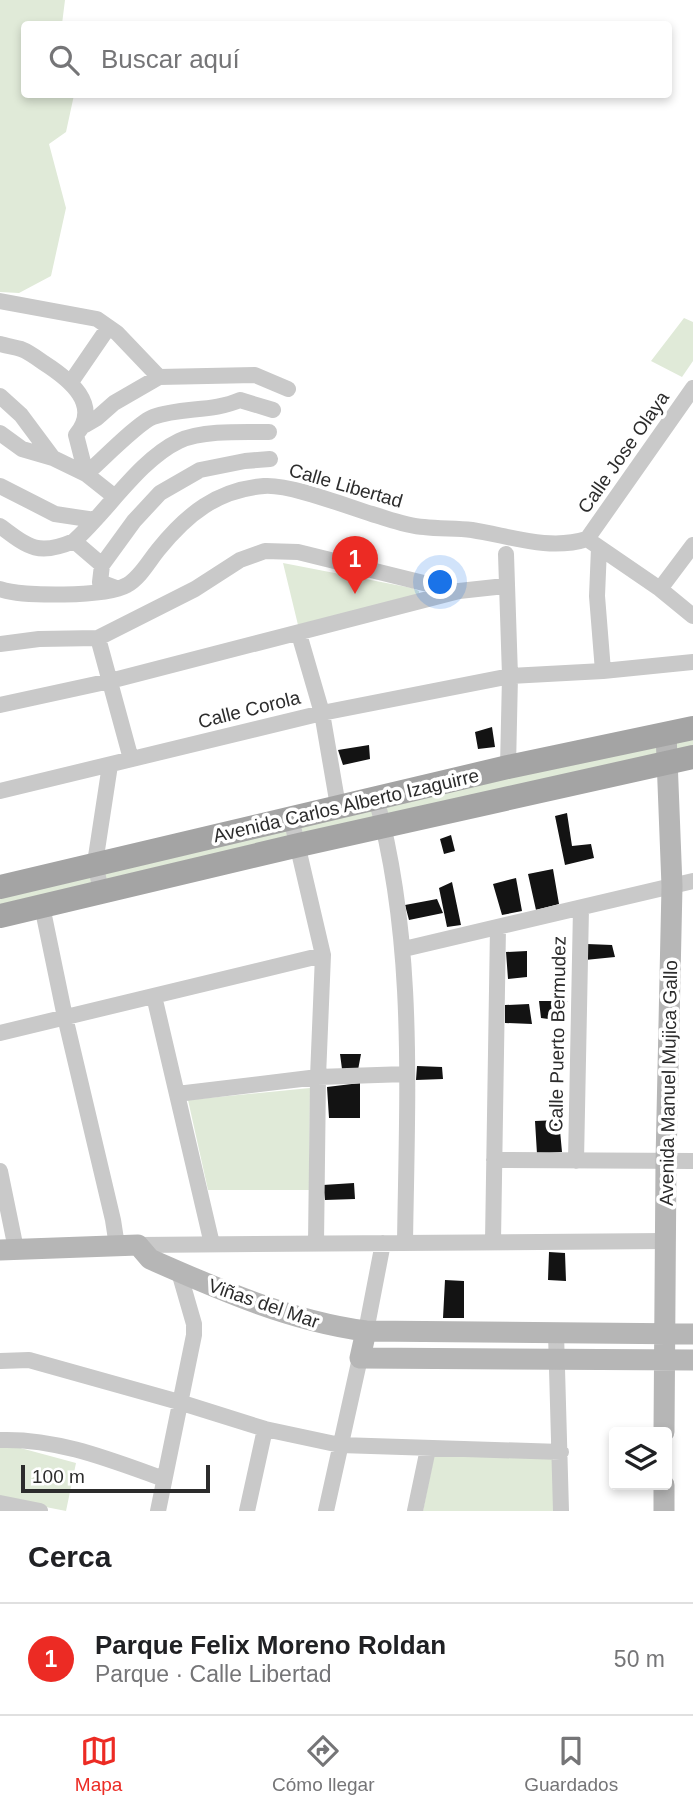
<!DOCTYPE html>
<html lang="es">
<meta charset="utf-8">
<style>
body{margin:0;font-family:Arial,sans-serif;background:#f2f2f2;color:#202124}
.controls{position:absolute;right:21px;bottom:21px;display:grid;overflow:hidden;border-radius:7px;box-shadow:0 4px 10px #0003}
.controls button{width:63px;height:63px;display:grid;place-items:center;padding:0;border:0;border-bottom:2px solid #e0e0e0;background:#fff;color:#202124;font:35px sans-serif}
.scale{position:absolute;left:21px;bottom:18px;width:189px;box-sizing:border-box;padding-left:7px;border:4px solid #2c2c2c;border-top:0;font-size:19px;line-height:24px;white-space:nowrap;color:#2c2c2c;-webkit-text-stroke:5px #fff;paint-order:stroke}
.you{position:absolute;left:441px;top:583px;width:24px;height:24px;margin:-18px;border:5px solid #fff;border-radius:50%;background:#1a73e8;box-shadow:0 0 0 10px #1a73e833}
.badge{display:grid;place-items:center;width:46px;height:46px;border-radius:50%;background:#ec2b24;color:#fff;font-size:23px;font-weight:700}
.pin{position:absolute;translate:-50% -58px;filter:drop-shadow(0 2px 4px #0008)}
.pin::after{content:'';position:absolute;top:37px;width:24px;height:21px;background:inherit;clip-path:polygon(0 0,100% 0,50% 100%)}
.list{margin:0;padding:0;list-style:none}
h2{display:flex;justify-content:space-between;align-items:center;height:91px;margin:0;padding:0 28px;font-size:30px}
h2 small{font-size:23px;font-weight:400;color:#757577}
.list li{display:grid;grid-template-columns:46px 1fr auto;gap:21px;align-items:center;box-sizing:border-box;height:112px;padding:0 28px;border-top:2px solid #e0e0e0}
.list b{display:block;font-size:26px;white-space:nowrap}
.list p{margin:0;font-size:23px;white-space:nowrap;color:#757577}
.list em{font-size:23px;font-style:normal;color:#757577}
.icon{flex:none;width:38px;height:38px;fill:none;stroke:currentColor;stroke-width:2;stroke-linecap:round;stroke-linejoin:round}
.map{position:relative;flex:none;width:693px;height:1511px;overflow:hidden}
.search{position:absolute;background:#fff;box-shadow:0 4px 10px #0003;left:21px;right:21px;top:21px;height:77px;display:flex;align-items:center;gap:18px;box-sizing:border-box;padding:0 24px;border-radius:7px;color:#757577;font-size:26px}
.sheet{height:203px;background:#fff}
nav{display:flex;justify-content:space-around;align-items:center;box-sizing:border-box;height:98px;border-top:2px solid #e0e0e0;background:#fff;font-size:19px;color:#757577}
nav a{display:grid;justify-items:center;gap:4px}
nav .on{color:#ec2b24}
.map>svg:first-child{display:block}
.green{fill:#e0ead8}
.building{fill:#131313}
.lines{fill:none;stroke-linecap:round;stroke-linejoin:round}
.street{stroke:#c9c9c9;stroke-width:16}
.secondary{stroke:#b6b6b6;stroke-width:21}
.primary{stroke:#a4a4a4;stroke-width:24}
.labels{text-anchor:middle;stroke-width:7;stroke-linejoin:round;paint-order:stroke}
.street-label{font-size:19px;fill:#2c2c2c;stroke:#fff}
</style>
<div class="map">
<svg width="693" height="1511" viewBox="0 0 693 1511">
<rect width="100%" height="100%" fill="#fff"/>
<path class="green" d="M0 0H65L62 24H24V94L74 95 66 132 49 144 66 208 51 276 19 293 0 292Z
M684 318 693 322V361L682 377 651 361Z
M283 563 412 588 419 591V594L298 625Z
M693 736V750L0 907V893Z
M310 1088 309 1190H208L188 1100Z
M0 1446H13L76 1463 66 1511 0 1498Z
M434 1456 553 1457V1511H423Z"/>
<path class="building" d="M492 727 495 747 478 749 475 732Z
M369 745 370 759 343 765 338 750Z
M567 813 572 846 591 844 594 858 565 865 555 816Z
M451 835 455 851 444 854 440 839Z
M553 869 559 904 536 910 528 874Z
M516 878 522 911 502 915 493 884Z
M452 882 461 925 447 927 439 888Z
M437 899 443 913 409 920 405 905Z
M587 944 612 945 615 957 585 960Z
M527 951V977L508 979 506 952Z
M539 1001H568L563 1021 541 1018Z
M529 1004 532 1024 505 1023V1005Z
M340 1054H361L358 1070 342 1069Z
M417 1066 442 1067 443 1079 416 1080Z
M360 1083V1118H329L327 1087Z
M559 1120 562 1152 537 1154 535 1121Z
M354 1183 355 1199 325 1200 323 1185Z
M549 1252 565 1253 566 1281 548 1280Z
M445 1280 464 1281V1318H443Z"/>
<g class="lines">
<path class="street" d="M0 301 97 319 117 333 159 377
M0 344C7 346 14 347 21 349 29 352 37 358 44 363 69 379 102 405 76 435L86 474 115 497
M71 382 108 328
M0 396 21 415 53 458 86 474C100 462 139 422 153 417 181 407 213 412 240 400L273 410
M85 425 97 418 114 403 159 377 255 375 288 389
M0 433 22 449 53 458
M0 486 55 514 95 520
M0 526C29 548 39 556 74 541
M587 539 693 388
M587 539 660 589 693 616
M599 548 597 596 603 671
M506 554 510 676 508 767
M102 565 74 541C107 512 139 460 179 441 202 430 244 432 269 432
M116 588 100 582 102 565 134 521 160 493 200 470 245 461 270 459
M0 589C22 597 106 597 127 585 140 578 149 561 158 550 187 514 217 490 264 486 290 484 346 506 372 514 389 519 406 526 424 527 440 529 456 528 472 530 510 536 549 551 587 539
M660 589 693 545
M299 634 322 713 338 806
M98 638 131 759
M0 644 39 639 98 638 195 589 240 560 265 551 298 552 456 591
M0 705 110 681 459 591 505 586
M0 791 322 713 510 676 603 671 693 662
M376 798C416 942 407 1095 405 1243
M291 818 323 955 318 1077 316 1243
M101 891 95 863 110 765
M42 906 65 1017 113 1220 117 1246
M404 949 693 881
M154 996 212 1244
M0 1033 323 955
M177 1094 318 1077 407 1074
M494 1160 693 1161
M576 1161 581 908
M0 1171 16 1249
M493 1241 498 927
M138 1245 665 1241
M366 1331 383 1243
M556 1333 561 1511
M0 1361 29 1360 179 1402 265 1429 340 1445 561 1452
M0 1440C57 1438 111 1460 164 1479
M0 1503 40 1511
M158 1511 194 1335V1324L179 1272
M247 1511 265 1429
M326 1511 360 1358
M415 1511 428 1449"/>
<path class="secondary" d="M0 1250 138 1245 150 1259C220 1290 290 1321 366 1331L693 1334
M366 1331 360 1358 693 1360
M664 1432 666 1161 672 886 666 733
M664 1511V1485"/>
<path class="primary" d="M0 887 508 767 693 728
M0 916 299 845 693 757"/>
</g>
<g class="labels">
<g class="street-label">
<text transform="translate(623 452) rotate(-55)" y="7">Calle Jose Olaya</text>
<text transform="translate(346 485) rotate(16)" y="7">Calle Libertad</text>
<text transform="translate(249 709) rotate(-14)" y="7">Calle Corola</text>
<text transform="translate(346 805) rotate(-13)" y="7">Avenida Carlos Alberto Izaguirre</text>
<text transform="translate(557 1034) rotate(-89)" y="7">Calle Puerto Bermudez</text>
<text transform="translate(668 1083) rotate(-89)" y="7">Avenida Manuel Mujica Gallo</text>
<text transform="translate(264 1303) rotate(19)" y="7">Viñas del Mar</text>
</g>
</g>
</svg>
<div class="controls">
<button><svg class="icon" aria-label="layers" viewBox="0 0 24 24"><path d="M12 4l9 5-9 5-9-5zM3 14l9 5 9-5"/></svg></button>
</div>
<div class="scale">100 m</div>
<div class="you"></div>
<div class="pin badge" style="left:355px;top:594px">1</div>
<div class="search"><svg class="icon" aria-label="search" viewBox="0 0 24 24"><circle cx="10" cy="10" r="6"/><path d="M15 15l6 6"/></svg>Buscar aquí</div>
</div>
<section class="sheet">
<h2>Cerca<small></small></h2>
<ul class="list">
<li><span class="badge">1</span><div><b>Parque Felix Moreno Roldan</b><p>Parque · Calle Libertad</p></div><em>50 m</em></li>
</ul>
</section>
<nav>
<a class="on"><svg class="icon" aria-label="map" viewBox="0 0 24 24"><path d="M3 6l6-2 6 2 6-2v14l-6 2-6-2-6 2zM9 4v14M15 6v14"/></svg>Mapa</a>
<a><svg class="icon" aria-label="directions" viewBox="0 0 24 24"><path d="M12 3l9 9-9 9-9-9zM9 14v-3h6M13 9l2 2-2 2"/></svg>Cómo llegar</a>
<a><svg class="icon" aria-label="saved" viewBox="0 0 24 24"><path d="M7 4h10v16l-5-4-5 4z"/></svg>Guardados</a>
</nav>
